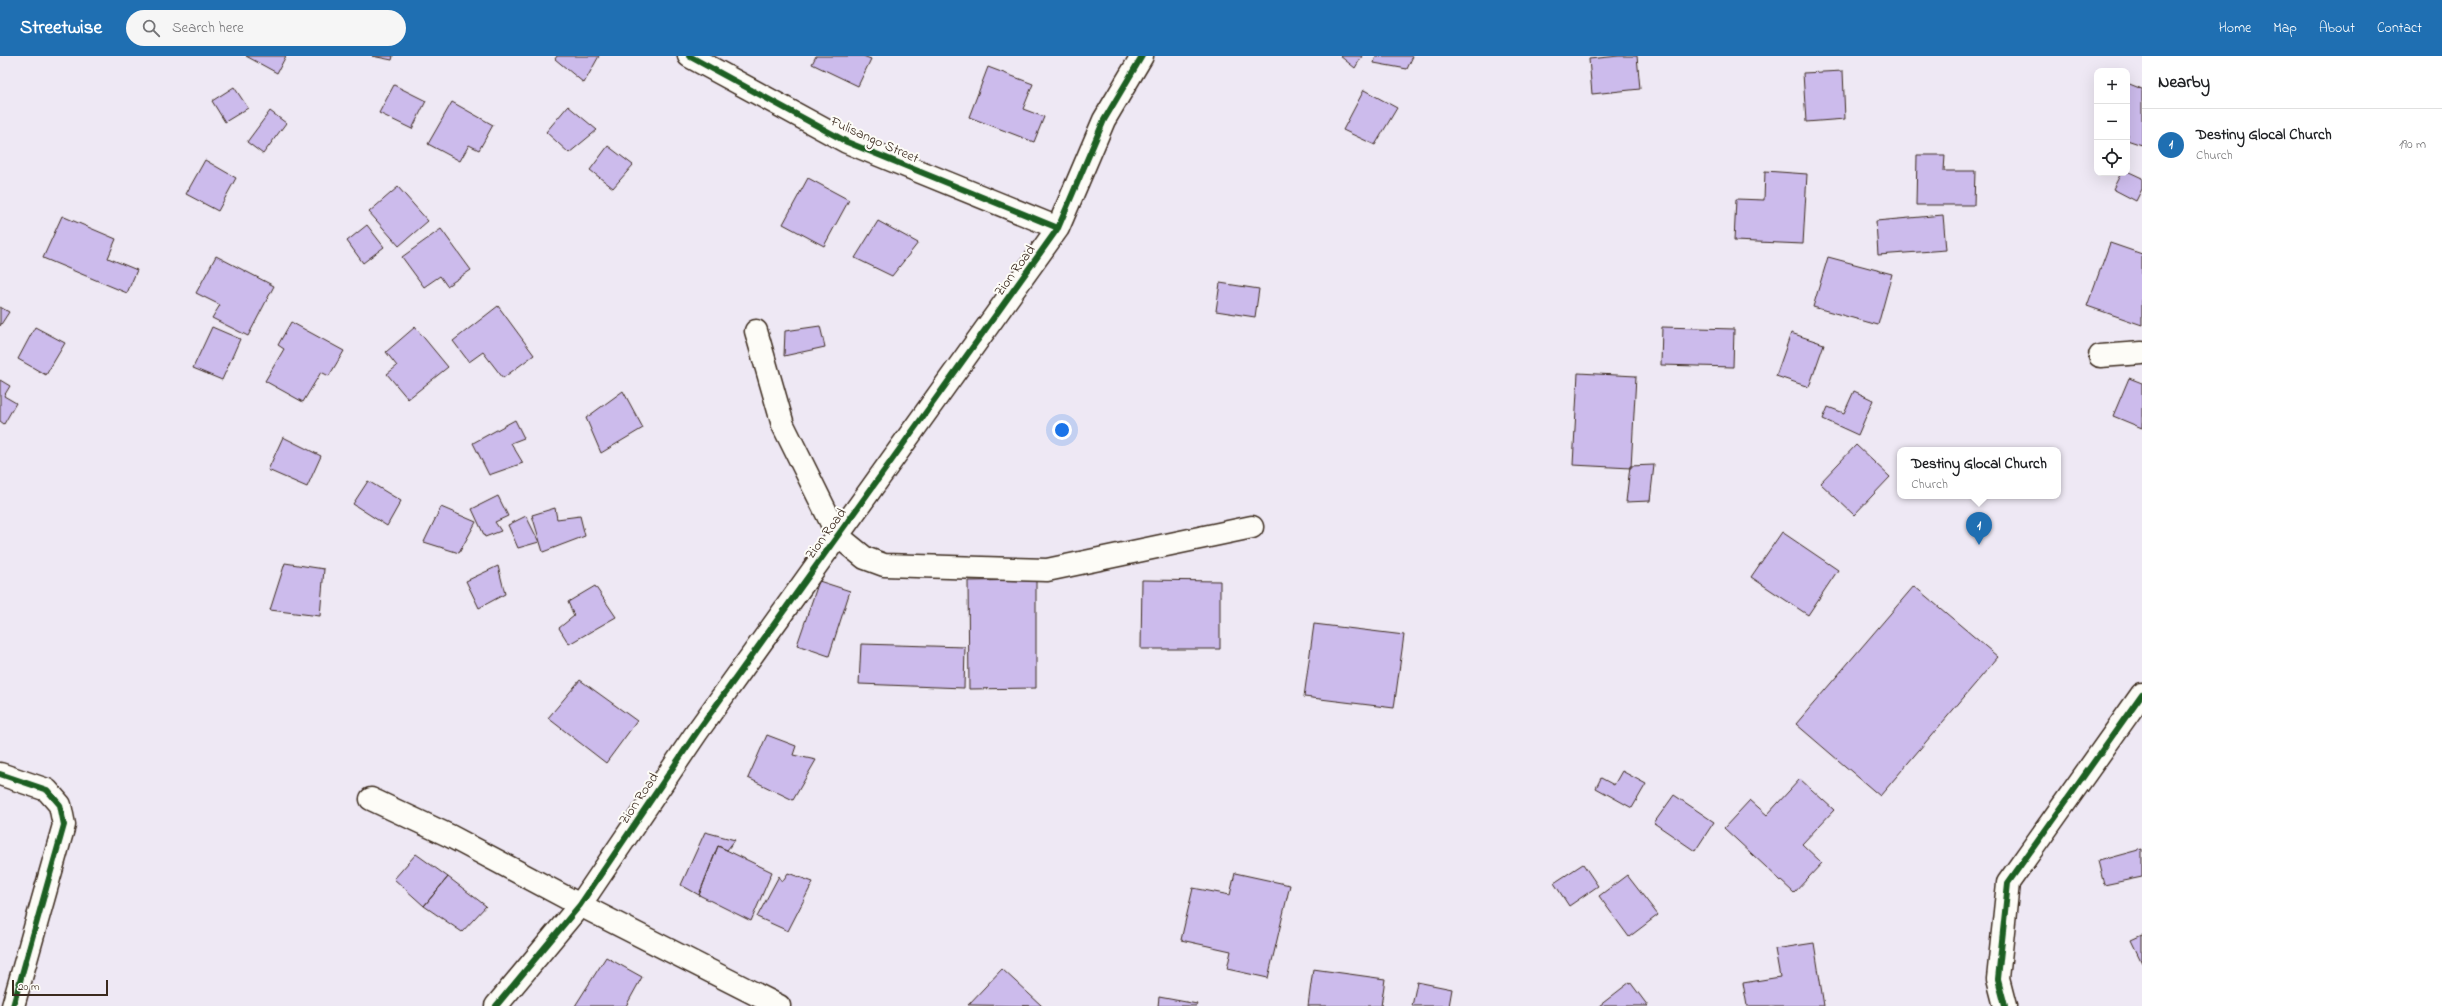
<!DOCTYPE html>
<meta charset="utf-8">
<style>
body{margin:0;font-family:"Indie Flower",sans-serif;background:#f6f6f6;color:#202124}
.controls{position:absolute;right:12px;top:12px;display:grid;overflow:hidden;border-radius:8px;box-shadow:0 4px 16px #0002}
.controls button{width:36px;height:36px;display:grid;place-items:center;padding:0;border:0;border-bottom:1px solid #e0e0e0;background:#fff;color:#202124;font:20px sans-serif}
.scale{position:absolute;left:12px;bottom:10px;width:96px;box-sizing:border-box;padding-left:4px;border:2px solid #3b2a1e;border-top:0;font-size:11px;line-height:14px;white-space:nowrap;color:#3b2a1e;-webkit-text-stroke:3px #fdfcf7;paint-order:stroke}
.you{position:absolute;left:1062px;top:374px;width:14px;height:14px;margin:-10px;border:3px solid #fff;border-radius:50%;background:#1a73e8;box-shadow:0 0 0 6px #1a73e833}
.badge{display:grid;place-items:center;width:26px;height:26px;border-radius:50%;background:#1f6fb2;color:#fff;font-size:13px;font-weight:700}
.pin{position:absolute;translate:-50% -33px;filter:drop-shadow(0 1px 2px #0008)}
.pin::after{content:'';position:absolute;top:21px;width:14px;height:12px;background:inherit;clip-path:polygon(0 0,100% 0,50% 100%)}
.popup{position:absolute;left:1897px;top:391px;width:164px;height:52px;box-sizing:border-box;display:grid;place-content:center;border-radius:8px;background:#fff;filter:drop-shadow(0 1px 3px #0005);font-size:13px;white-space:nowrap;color:#757577}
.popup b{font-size:15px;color:#202124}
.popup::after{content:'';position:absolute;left:50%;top:100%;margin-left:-8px;border:8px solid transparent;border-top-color:#fff}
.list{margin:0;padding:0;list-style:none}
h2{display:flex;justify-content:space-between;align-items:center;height:52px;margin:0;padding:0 16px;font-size:17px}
h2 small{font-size:13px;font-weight:400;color:#757577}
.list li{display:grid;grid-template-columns:26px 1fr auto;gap:12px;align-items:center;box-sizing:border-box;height:72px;padding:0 16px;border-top:1px solid #e0e0e0}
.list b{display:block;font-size:15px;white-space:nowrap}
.list p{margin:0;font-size:13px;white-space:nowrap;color:#757577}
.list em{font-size:13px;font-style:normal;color:#757577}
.icon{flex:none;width:22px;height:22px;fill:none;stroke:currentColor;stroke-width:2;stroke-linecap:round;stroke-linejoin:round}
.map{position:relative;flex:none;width:2142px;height:950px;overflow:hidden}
header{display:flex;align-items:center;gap:24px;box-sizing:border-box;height:56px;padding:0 20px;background:#1f6fb2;color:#fff}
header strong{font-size:19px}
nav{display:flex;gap:22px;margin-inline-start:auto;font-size:14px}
.search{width:280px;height:36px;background:#f6f6f6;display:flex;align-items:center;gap:10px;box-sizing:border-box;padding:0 14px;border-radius:22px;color:#757577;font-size:15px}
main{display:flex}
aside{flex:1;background:#fff}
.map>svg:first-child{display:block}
.building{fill:#ccbbec;stroke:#3b2a1e}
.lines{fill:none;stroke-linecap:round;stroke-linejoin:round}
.street-casing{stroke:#3b2a1e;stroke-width:25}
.street{stroke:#fdfcf7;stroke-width:22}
.cycleway-casing{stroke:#fdfcf7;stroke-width:8}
.cycleway{stroke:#1b5e20;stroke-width:6}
.labels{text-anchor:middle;stroke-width:4;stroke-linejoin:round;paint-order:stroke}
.street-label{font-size:14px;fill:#3b2a1e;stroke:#fdfcf7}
</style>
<header>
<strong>Streetwise</strong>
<div class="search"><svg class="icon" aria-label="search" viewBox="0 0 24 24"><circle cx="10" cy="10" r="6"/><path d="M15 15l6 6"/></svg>Search here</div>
<nav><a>Home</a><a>Map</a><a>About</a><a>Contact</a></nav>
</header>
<main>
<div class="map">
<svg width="2142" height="950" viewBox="0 0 2142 950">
<rect width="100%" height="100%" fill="#eee8f4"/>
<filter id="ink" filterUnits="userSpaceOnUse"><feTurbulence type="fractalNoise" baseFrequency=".025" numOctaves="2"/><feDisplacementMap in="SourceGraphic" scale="8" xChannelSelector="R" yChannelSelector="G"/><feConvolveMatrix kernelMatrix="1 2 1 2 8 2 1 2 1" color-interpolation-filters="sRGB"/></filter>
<g filter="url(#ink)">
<path class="building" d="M246 0H286L277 17Z
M372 0H393L392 4Z
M557 0H599L584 27 555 3Z
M816 0H863L871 3 858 30 812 8Z
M1340 0H1362L1355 12Z
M1376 0H1413L1407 13 1374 7Z
M1619 0H1637L1640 33 1592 38 1589 3Z
M988 11 1033 28 1023 53 1044 61 1034 86 969 61Z
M1843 15 1845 63 1806 66 1803 17Z
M2127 27 2142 33V89L2127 84Z
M394 29 426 45 412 73 379 57Z
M234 31 248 52 225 66 212 45Z
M1364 34 1397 52 1375 89 1343 74Z
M452 46 493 69 479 94 469 89 460 105 428 88Z
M568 50 597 74 569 97 546 76Z
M270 55 286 67 263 98 247 86Z
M608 90 633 109 613 132 590 114Z
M1917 99H1945L1944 115H1975L1974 149H1916Z
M205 104 236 122 218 155 186 138Z
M1765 115 1807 118 1803 188 1734 185 1736 143 1764 144Z
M2127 115 2142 122V133L2136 145 2113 133 2121 117H2127Z
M808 122 849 144 824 190 783 168Z
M398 131 428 165 399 190 369 156Z
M1943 159 1946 194 1878 199 1876 165Z
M62 160 116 183 108 202 137 214 127 237 43 202Z
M878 165 918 187 892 220 855 202Z
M367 169 384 191 363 207 347 185Z
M441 173 471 214 447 230 440 220 424 231 402 201Z
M2110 187 2142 198V269L2087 250Z
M216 200 274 230 248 280 212 262 220 249 196 237Z
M1828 201 1892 218 1878 269 1813 251Z
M1220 227 1259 233 1255 261 1216 255Z
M498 250 534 299 503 322 483 296 469 306 453 285Z
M0 251 9 256 0 270Z
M291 266 344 295 329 320 321 316 303 346 265 325 284 293 278 289Z
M820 270 825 291 784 300 785 275Z
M35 271 65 287 46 319 18 303Z
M212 271 240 283 222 324 193 312Z
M415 271 448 311 408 343 387 318 397 310 386 296Z
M1662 271 1734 273 1733 311 1661 309Z
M1791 277 1824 288 1809 331 1776 320Z
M1578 317 1636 320 1631 412 1573 409Z
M2129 322 2142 327V372L2113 360Z
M0 324 10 330 4 340 16 347 4 368 0 365Z
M623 335 643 372 601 397 586 362Z
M1854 335 1873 344 1858 379 1823 363 1828 351 1844 357Z
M515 364 524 382 511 387 523 407 489 419 473 387Z
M283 381 321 400 307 431 268 414Z
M1856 389 1890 421 1854 459 1820 427Z
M1654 409 1650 445 1626 446 1630 410Z
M368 425 401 445 387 470 353 448Z
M498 440 508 460 495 466 501 475 485 481 472 453Z
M441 451 476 466 459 497 424 486Z
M555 452 557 463 580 460 585 480 543 496 532 459Z
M526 460 539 486 518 492 508 469Z
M1782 476 1838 514 1808 559 1751 521Z
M285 507 324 513 320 560 270 554Z
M498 510 505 538 479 552 466 525Z
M1036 524V632L969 633 968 525Z
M1142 524 1220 525V593H1141Z
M819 525 850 535 829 600 797 589Z
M595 530 616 561 569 588 559 572 574 560 568 546Z
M1914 530 1998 601 1880 740 1796 668Z
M1314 568 1404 579 1394 652 1304 641Z
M861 588 965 591 964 632 859 628Z
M580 624 637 665 606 707 548 662Z
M767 679 796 690 793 699 816 704 793 744 748 722Z
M1622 715 1646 728 1632 752 1596 732 1601 722 1614 729Z
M1800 723 1834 754 1802 788 1822 807 1794 837 1724 772 1750 744 1767 759Z
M1674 739 1714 766 1695 795 1654 767Z
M705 776 735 784 727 794 718 790 699 839 681 829Z
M718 790 772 816 751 865 699 839Z
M2142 793V821L2104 829 2098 805Z
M416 798 448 821 424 850 394 823Z
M1583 808 1598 830 1569 850 1554 827Z
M788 817 813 826 788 875 757 861 779 820 782 826Z
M1235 817 1290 829 1268 922 1227 913 1231 895 1181 884 1193 832 1230 839Z
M1627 819 1658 859 1629 881 1599 840Z
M448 821 486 850 462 876 424 850Z
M2142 879V907L2131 884Z
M1814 887 1824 950H1747L1743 927 1780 921 1775 893Z
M606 901 642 921 626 950H575Z
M1002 913 1042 950 968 949Z
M1313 913 1385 923 1381 950H1308Z
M1417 926 1452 933 1449 950H1412Z
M1630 926 1648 950H1599Z
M1159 941 1197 948 1196 950H1158Z"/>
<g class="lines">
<defs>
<path id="street" d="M689 0 847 86 1058 172
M756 275 783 369 838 480 865 502 884 509 1047 514 1252 471
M2100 300 2142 297
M0 718 47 734 60 749 64 769 13 950
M371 743 450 780 580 849 779 950
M496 950 580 849 697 676 1058 172 1104 64 1142 0
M2005 950 1998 923 2008 827 2142 638"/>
</defs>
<use href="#street" class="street-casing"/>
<use href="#street" class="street"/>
<defs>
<path id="cycleway" d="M689 0 847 86 1058 172
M0 718 47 734 60 749 64 769 13 950
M496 950 580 849 697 676 1058 172 1104 64 1142 0
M2005 950 1998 923 2008 827 2142 638"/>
</defs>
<use href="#cycleway" class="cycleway-casing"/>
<use href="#cycleway" class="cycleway"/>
</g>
</g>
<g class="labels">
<g class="street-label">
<text transform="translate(875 83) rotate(24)" y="5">Fulisango Street</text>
<text transform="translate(1014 214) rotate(-54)" y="5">Zion Road</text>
<text transform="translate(825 477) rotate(-54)" y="5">Zion Road</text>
<text transform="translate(638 742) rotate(-56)" y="5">Zion Road</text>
</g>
</g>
</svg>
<div class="controls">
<button>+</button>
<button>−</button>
<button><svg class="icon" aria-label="locate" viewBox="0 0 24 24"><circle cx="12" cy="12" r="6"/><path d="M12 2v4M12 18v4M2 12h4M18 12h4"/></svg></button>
</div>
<div class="scale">20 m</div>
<div class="you"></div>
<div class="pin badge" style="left:1979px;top:489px">1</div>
<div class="popup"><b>Destiny Glocal Church</b>Church</div>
</div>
<aside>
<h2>Nearby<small></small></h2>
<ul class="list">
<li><span class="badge">1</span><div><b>Destiny Glocal Church</b><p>Church</p></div><em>190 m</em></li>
</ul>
</aside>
</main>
